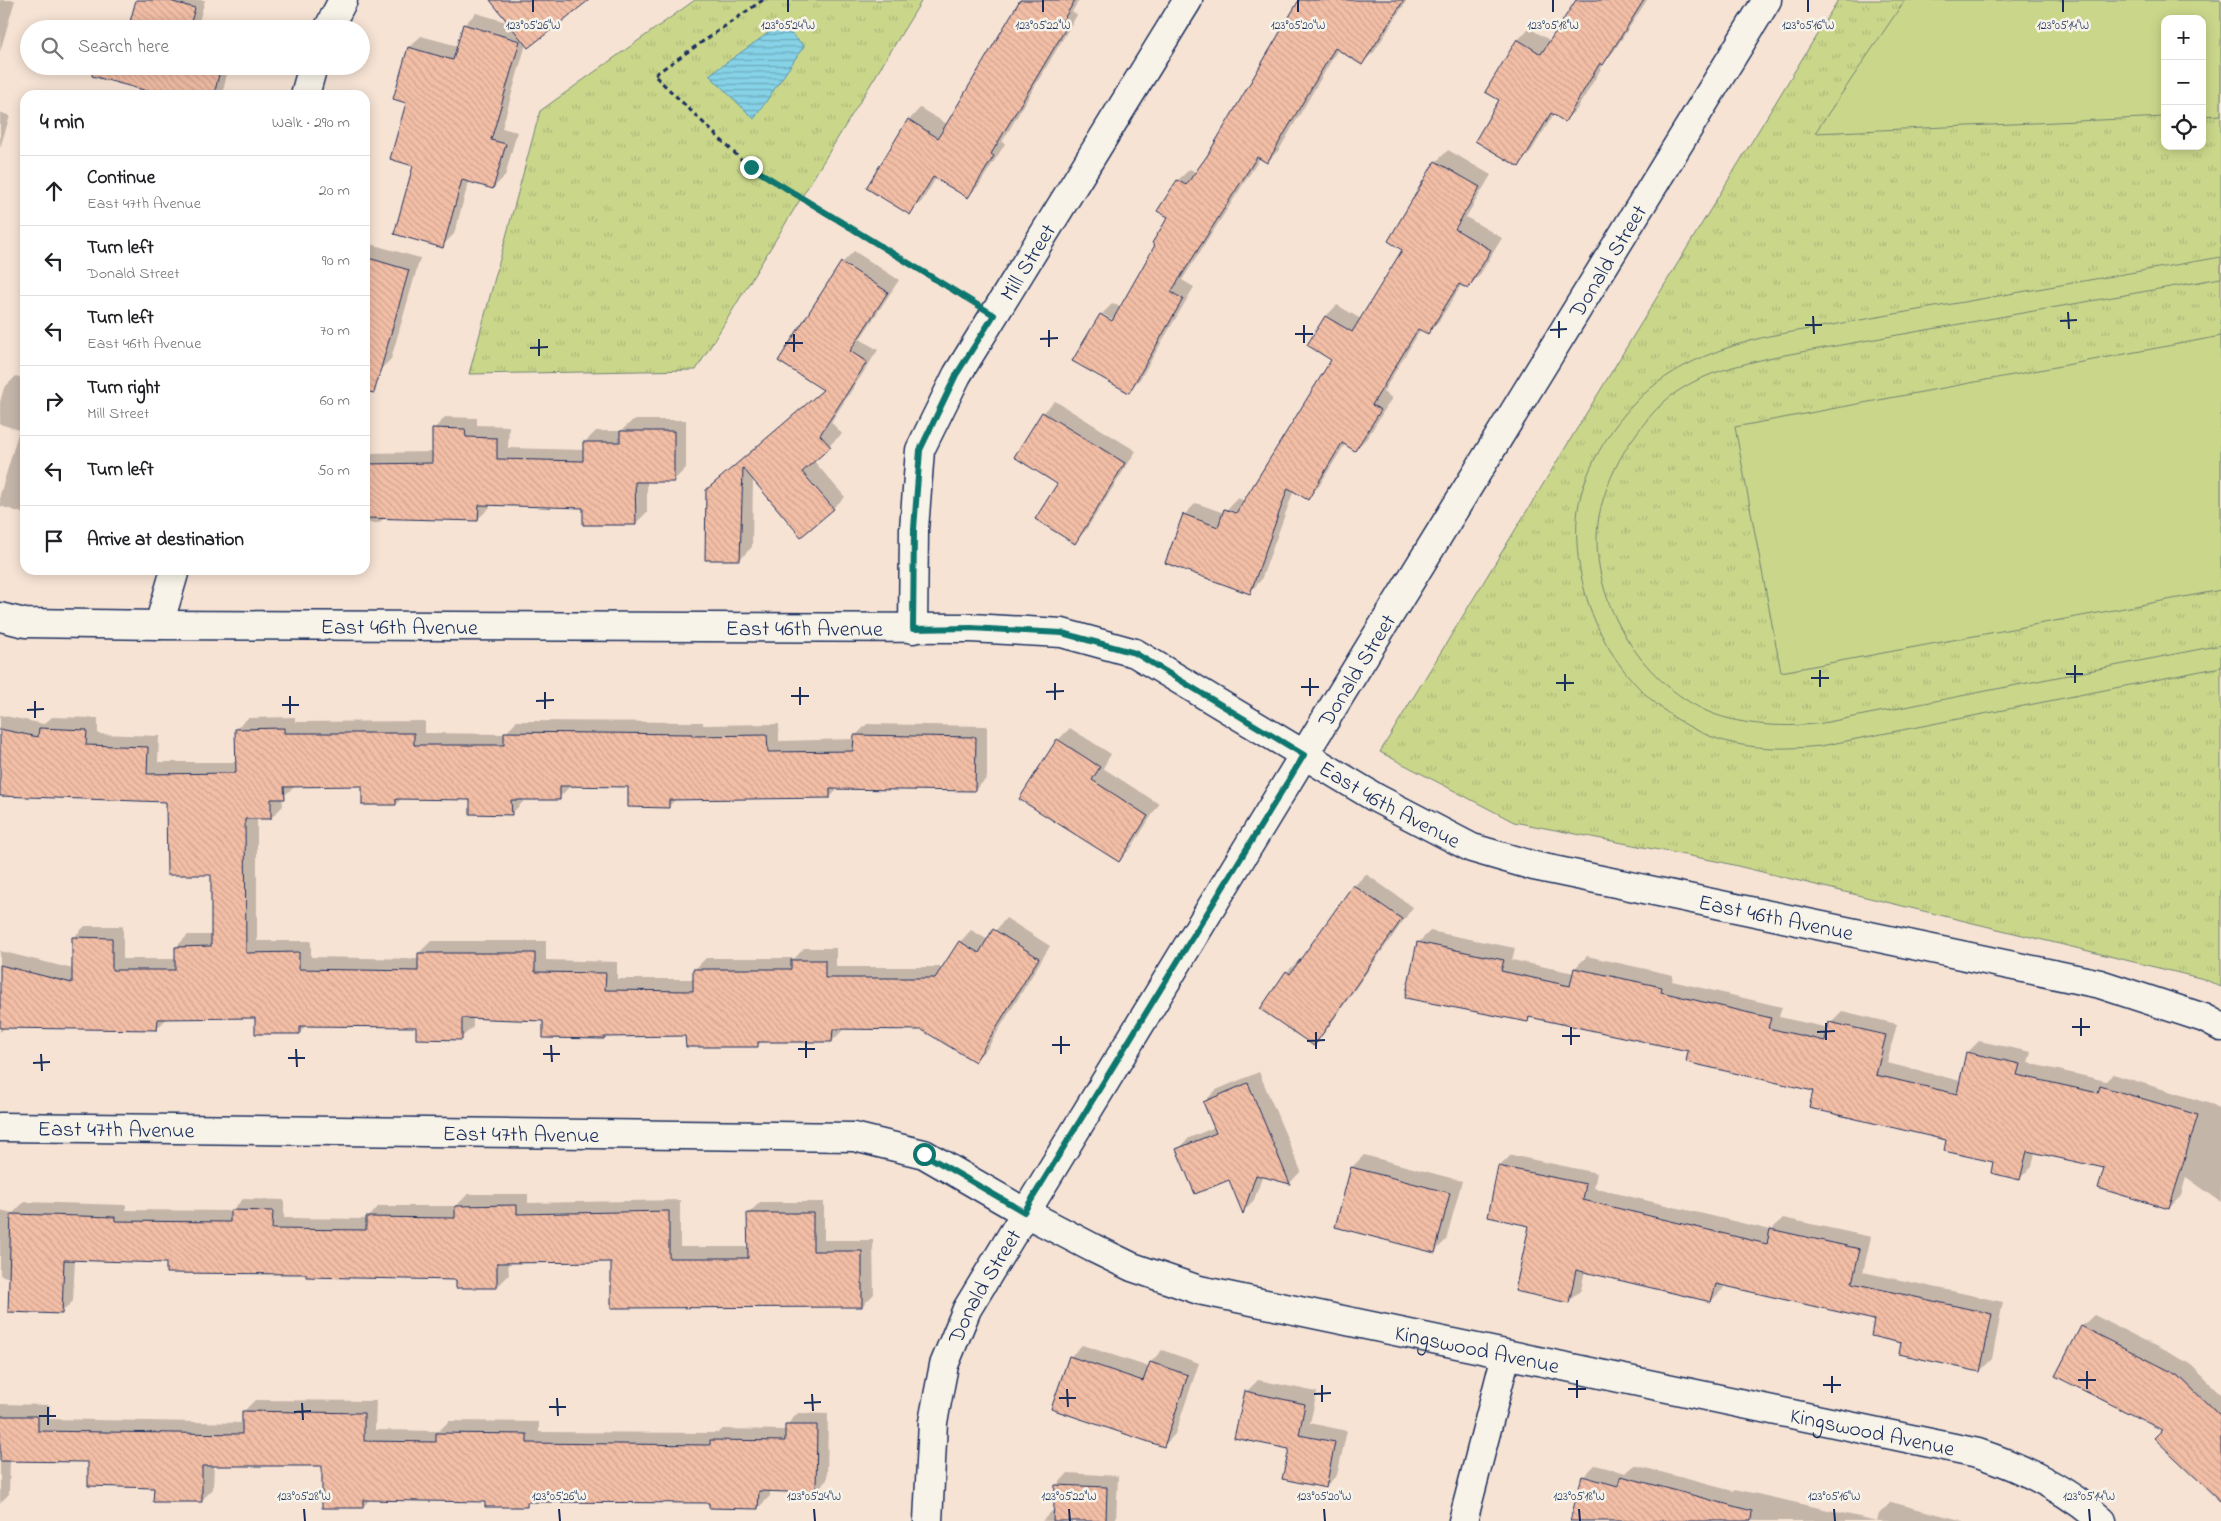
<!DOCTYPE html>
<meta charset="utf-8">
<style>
body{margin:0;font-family:"Indie Flower",sans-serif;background:#f6f6f6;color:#202124}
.controls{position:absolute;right:15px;top:15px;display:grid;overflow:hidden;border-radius:10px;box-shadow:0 2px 12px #0003}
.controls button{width:45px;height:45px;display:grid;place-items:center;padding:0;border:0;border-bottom:1px solid #e0e0e0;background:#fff;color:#202124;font:25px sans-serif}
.stop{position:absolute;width:15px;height:15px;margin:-11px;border:4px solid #0f766e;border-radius:50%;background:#fff}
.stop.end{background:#0f766e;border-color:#fff;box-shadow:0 1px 5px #0008}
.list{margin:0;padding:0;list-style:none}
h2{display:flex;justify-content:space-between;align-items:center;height:65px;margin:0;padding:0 20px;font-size:21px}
h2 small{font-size:16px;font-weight:400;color:#757577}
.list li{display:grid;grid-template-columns:32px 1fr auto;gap:15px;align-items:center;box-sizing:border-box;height:70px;padding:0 20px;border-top:1px solid #e0e0e0}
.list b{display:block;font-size:19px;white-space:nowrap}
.list p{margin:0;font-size:16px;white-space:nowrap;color:#757577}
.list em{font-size:16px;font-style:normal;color:#757577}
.icon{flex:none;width:28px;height:28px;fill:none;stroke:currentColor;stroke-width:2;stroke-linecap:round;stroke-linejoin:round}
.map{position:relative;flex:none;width:2221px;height:1521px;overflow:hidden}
.search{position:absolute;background:#fff;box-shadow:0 2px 12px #0003;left:20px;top:20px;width:350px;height:55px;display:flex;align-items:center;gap:12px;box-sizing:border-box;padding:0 18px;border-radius:28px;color:#757577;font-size:19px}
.panel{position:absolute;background:#fff;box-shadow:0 2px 12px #0003;left:20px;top:90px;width:350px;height:485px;border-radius:15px}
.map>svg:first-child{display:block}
.grass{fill:url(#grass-tufts);stroke:#728374;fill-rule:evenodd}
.pitch{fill:#cad78a;stroke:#728374}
.water{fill:url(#water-rules);stroke:#5b91b0}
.shadow{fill:#0003;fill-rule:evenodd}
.building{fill:url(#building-back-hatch);stroke:#1b2f5e}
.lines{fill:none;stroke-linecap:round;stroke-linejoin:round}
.street-casing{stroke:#1b2f5e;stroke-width:31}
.secondary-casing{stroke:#1b2f5e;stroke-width:31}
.path{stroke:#1b2f5e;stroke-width:3;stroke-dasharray:5 4;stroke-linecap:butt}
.street{stroke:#f7f3e8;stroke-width:28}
.secondary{stroke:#f7f3e8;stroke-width:28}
.route{stroke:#0f766e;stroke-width:6}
.ticks{fill:none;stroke:#1b2f5e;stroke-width:2}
.labels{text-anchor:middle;stroke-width:5;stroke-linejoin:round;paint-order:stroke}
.street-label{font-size:22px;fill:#1b2f5e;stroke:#f7f3e8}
.ticks-label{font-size:12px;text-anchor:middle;fill:#1b2f5e;stroke:#f7f3e8;stroke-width:5;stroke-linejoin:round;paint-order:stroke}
</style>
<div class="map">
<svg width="2221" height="1521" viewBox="0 0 2221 1521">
<defs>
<pattern id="grass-tufts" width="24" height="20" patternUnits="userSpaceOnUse" patternTransform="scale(1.25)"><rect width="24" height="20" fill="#cad78a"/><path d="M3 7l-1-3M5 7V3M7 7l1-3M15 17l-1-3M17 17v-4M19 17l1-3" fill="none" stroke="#adb97a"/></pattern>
<pattern id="water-rules" width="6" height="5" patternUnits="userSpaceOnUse" patternTransform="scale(1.25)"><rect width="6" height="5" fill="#86d2e6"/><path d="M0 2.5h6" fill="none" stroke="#6dabbe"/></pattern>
<pattern id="building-back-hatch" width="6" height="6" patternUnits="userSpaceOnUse" patternTransform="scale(1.25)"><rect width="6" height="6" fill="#f3bea6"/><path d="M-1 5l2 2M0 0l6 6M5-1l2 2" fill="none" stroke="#d0a491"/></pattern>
</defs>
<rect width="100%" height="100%" fill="#f6e3d4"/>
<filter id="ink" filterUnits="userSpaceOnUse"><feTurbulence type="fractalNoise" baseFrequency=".02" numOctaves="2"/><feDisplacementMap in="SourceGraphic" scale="10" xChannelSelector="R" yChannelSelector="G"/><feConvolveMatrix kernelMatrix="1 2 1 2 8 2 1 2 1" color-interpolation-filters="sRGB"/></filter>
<g filter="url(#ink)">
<path class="grass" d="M695 0H922L696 370 469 374 540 111Z
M1838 0H2221V987L2204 979 1721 862 1514 822 1380 752ZM2165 19H2202V146H2165Z"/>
<path class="pitch" d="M1905 0H2221V115L2202 116V19H2165V117L1815 133Z
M2221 257V278L1773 357C1740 365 1706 372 1678 391 1658 404 1643 424 1629 444 1615 465 1604 491 1599 516 1586 594 1639 683 1711 713 1744 726 1789 728 1823 723L2221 645V667L1821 746C1778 750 1736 750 1696 730 1618 691 1572 605 1577 518 1580 474 1611 424 1644 394 1679 362 1724 347 1769 336Z
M2221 336V590L1781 672 1735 427Z"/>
<path class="water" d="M781 24 804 46 754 119 709 75Z"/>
<path class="shadow" d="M0 0H15L0 52Z
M137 0H205L197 29H129Z
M492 0H587L526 44 502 128 517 132 505 176 493 188 469 181 454 234 442 246 415 165 408 102 395 98 409 47 421 36 458 46 464 25 476 13 510 23Z
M1022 0H1079L1072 12 1077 15 1002 142 1005 144 979 185 967 197 936 178 922 201 910 213 909 120 920 108 947 124Z
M1300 0H1407L1374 52 1362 63 1338 49 1279 150 1267 162 1260 158 1182 280 1194 287 1140 379 1128 391 1074 360 1101 315 1113 303 1121 307 1157 245 1170 217 1159 211 1178 180 1190 169 1197 173 1208 156ZM1103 314 1118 323 1116 325 1103 317Z
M1577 0H1647L1614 51 1606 60 1577 109 1565 120 1554 114 1530 153 1519 165 1501 100 1518 40 1529 28 1551 41Z
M119 66H229L222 95H141L143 88Z
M0 112 10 116 0 148Z
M1448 150 1491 175 1466 217 1502 238 1479 276 1468 287 1462 284 1439 321 1427 333 1421 329 1383 392 1392 398 1367 438 1355 450 1345 444 1319 486 1307 498 1294 490 1261 580 1250 592 1184 515 1196 503 1224 513 1237 498 1246 501 1333 359 1326 316 1337 305 1361 319 1404 250 1436 162ZM1230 510 1243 514 1230 512Z
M367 243 420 258 391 359 379 371 365 367Z
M854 251 899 280 860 339 878 350 831 422 842 434 813 460 845 497 833 508 753 479 752 547 740 559 707 490 824 389 842 263Z
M16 376 25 379V514L0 506V495L19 430 0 424V402L4 388Z
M1055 401 1136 451 1086 530 1074 542 1058 483 1043 413Z
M445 417 477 418V425L509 426 508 448 584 450V443L596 431H621L633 420H686V468L674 480H647V512L635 524 584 507 490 504V507L478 519 385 517 379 523H365V420L366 453 433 452 434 429Z
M0 715 44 724 52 717 98 718V734L159 736 158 762H237L236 729 248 718 295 717V722L425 721V733L505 734 517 721 703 722V725L779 724V741L855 739V736L867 724 987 726V778L975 790 839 788 830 797 676 799 668 807 629 786 571 785 559 798H523V802L511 814 471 799 402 798 396 804 363 785 296 786 282 797 283 806 271 818H257V941H311V957L419 959V953L431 941H546V960L617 962V979H695V969L706 958H795L804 948H836V967H944L960 942 971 930 988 940 1006 918 1050 946 987 1049 975 1060 923 1028 844 1029 832 1041 763 1040 757 1046 687 1035H606L604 1038 544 1019 473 1017V1027L461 1038 417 1026 307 1025 299 1032 256 1017H168L157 1029 6 1027 0 1032V951L73 969V938L85 926H123V959H176V947L188 935H213V873L167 801 0 781Z
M1070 728 1111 754 1103 768 1159 804 1131 848 1119 860 1058 740Z
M1366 874 1413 907 1325 1032 1314 1044 1287 972 1299 960 1301 961 1354 886Z
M1430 931 1515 948 1512 960 1574 973 1575 968 1587 956 1673 975 1672 981 1782 1007 1779 1017 1829 1028 1830 1023 1842 1011 1897 1024 1887 1063 1961 1081 1967 1053 1979 1041 2031 1052 2028 1063 2106 1081 2113 1074 2214 1105 2221 1110V1202L2186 1177 2181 1196 2169 1208 2106 1167 2035 1152 2032 1167 2020 1178 1994 1162 1948 1139 1814 1090 1690 1050 1532 1016 1527 1021 1418 943Z
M1259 1072 1301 1171 1290 1183 1263 1175 1254 1200 1243 1211 1229 1178 1178 1150 1189 1138 1215 1127 1204 1102 1216 1090Z
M1364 1155 1462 1181 1446 1240 1434 1252 1352 1167Z
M1511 1155 1597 1173 1594 1188 1771 1230 1783 1218 1871 1237 1863 1272 2003 1302 1992 1359 1980 1371 1903 1342 1876 1319 1724 1285 1723 1289 1711 1301 1585 1270 1581 1290 1569 1301 1499 1167Z
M468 1194H528V1203L680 1200V1247H749L748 1214 760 1202H824V1240H873L874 1294 862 1306 612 1261 508 1262 509 1275 497 1287 457 1279 308 1273 168 1262 75 1259 73 1301 61 1313 10 1278 0 1275V1210L13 1213 24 1202 126 1205V1210L231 1211 243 1199 284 1200V1218L367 1219 379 1206H456Z
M2094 1315 2189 1363 2221 1394V1500L2082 1326Z
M1082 1345 1149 1367 1151 1362 1162 1350 1199 1363 1175 1434 1164 1446 1070 1357Z
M1258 1380 1317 1392 1310 1423 1347 1431 1337 1475 1325 1487 1290 1449 1246 1392Z
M255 1400 376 1401 375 1430 439 1431 449 1421 539 1422V1432L718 1433 723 1429 786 1430 787 1425 798 1413 828 1414 827 1480 815 1491 770 1490V1496L758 1508 710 1502 531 1501 526 1505 486 1500 370 1499 363 1507 324 1465 214 1464 213 1489 201 1501 155 1487 90 1461 10 1459 9 1494 0 1503V1404L50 1405 49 1419 243 1423V1412Z
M1595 1465 1626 1473 1634 1465 1733 1491 1735 1489 1877 1521H1571L1583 1477Z
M1068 1473 1118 1476 1116 1521H1042L1052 1511H1055L1057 1485Z
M1891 1502 1964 1521H1877L1879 1514Z"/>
<path class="building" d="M136 0H166L195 8 189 29H128Z
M490 0H589L528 48Z
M1020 0H1075L1061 24 1066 28 991 154 994 156 968 198 933 177 910 215 866 188 908 119 938 138Z
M1299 0H1404L1362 65 1335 48 1267 163 1257 157 1171 292 1183 299 1129 393 1072 361 1100 314 1112 321 1155 245 1152 243 1168 217 1157 211 1177 180 1186 185 1207 156Z
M1576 0H1644L1603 65 1600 63 1565 122 1551 113 1519 167 1475 141 1499 100 1485 92 1517 39 1541 54Z
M463 24 520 41 491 140 506 144 493 189 462 180 443 248 394 234 413 166 390 159 406 103 393 99 408 47 453 60Z
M93 66H221L214 95H162L92 76Z
M1435 161 1480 187 1455 229 1491 250 1468 289 1459 284 1428 334 1418 329 1372 405 1381 410 1355 451 1342 443 1308 500 1288 488 1250 594 1165 563 1183 514 1218 527 1224 509 1236 513 1331 360 1307 345 1325 316 1352 332 1402 250 1388 241Z
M365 257 409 270 374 393 365 391Z
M841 262 888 292 850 351 867 362 820 435 831 447 802 472 834 509 801 537 743 468 740 560H705L706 490 823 390 778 361Z
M1042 412 1125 463 1075 544 1035 519 1057 484 1014 457Z
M432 428 465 429 466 437 497 438V459L583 461V442H620V431H674V482H635L636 525H583V508L479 505 478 521 365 518V464L432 463Z
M39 728 87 730 86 745 148 747 147 774 236 773 235 729 284 728V733H414V745H504V732L692 734V736L767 735 768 752 853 751 854 735 976 737 975 791 830 789V798L669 800V808L628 807V787L560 786V800H511L512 815 470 814V800L396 799V805H362V786L284 787 285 799H271V819H245L246 953 299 952V969L418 971V953H535V972L606 973 605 990 693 991V969H791V960H825V978H935L959 941 979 953 993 929 1039 958 975 1062 922 1030 833 1029 832 1042H758V1047H686L685 1036 604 1037V1039L543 1038V1021L462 1018V1040L416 1039V1027L300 1026V1034H255V1018L158 1019 157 1030 0 1028V965L72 983V937L112 938V970H175V947L211 946V875H167L166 802 0 796V729L38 737Z
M1057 739 1100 767 1092 780 1148 816 1119 862 1019 799Z
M1353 885 1402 919 1314 1046 1260 1009 1286 971 1290 974Z
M1417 942 1504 960 1501 971 1570 986 1574 968 1662 987 1661 992 1771 1018 1768 1028 1825 1041 1829 1022 1886 1035 1876 1075 1957 1094 1966 1052 2020 1064 2017 1075 2098 1093 2100 1086 2198 1115 2169 1209 2098 1188 2104 1168 2027 1151 2020 1180 1991 1173 1993 1162 1944 1151 1946 1140 1809 1108 1813 1091 1686 1062 1688 1051 1529 1017 1528 1022 1405 998Z
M1248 1083 1290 1184 1256 1175 1243 1214 1229 1180 1195 1194 1176 1149 1216 1133 1203 1102Z
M1498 1166 1586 1184 1583 1200 1767 1244 1770 1229 1860 1249 1852 1283 1992 1314 1980 1372 1899 1354 1901 1343 1871 1336 1874 1320 1716 1284 1711 1302 1576 1270 1569 1303 1515 1291 1529 1226 1488 1217Z
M1351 1167 1450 1193 1435 1253 1335 1227Z
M517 1205V1214L669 1211V1258H748L747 1213H813V1251H862V1307L611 1308V1262L497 1263V1288H456V1280L306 1277V1274L166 1273V1263L64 1260 62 1314 8 1312 11 1214 115 1217V1221L230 1222V1210L273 1211 272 1229 366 1230V1217L455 1218V1206Z
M2081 1326 2178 1375 2221 1417V1502L2154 1438 2162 1430 2055 1376Z
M1069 1356 1143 1381 1150 1362 1188 1375 1164 1447 1051 1409Z
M1245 1391 1305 1404 1299 1435 1335 1442 1326 1488 1282 1479 1289 1449 1234 1438Z
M242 1411 364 1413V1441L436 1442V1433L527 1434V1443L710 1445V1440L785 1441V1425H817L816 1493 759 1491 758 1509 709 1508V1503L527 1502V1507H485V1502L363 1500V1508H322V1466H202V1502H153L154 1488 88 1486V1462L0 1461V1416H38V1431L242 1434Z
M1582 1476 1618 1486 1621 1476 1752 1511 1751 1521H1570Z
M1055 1485 1107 1487 1106 1521H1053Z"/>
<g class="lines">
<defs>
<g id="street">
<path d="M328 29 343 0"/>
<path d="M305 95 313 66"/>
<path d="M159 625 175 570"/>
<path id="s1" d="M913 629 914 529 920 450 957 375 1188 0"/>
<path id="s2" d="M0 1127 854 1137 924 1154 1024 1212 1093 1248 1132 1267 1199 1290 1978 1453C2023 1468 2066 1489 2102 1521"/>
<path d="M1463 1521 1506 1355"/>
</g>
<g id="secondary">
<path id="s3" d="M0 617 25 623 159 625 971 628 1062 633 1135 653 1376 798 1472 848 1534 866 2100 984 2204 1018 2221 1027"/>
<path id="s4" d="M928 1521 933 1422 944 1365 967 1309 1333 707 1767 0"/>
</g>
</defs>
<use href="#street" class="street-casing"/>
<use href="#secondary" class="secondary-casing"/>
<path class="path" d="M763 0 654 75 747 165 965 298"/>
<use href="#street" class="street"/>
<use href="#secondary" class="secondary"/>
</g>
</g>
<g class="lines" filter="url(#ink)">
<path class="route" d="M751 167 994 315 956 375 920 450 914 529 913 629 971 628 1062 633 1135 653 1304 755 1024 1212 924 1154"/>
</g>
<path class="ticks" d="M533 0V12M788 0V12M1043 0V12M1298 0V12M1553 0V12M1808 0V12M2063 0V12M2068 312 2069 329M1813 316 1814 334M1559 321V338M2060 321 2077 320M1304 325V343M1805 325H1822M1049 330V347M1550 330 1567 329M794 334V352M1295 334H1313M539 339V356M1040 339 1058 338M785 343H803M530 348 548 347M2075 665V683M1820 670V687M1565 674V691M2066 674H2083M1310 678V696M1811 678H1829M1055 683V700M1556 683H1574M800 687V705M1301 687H1319M545 692V709M1046 692 1064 691M290 696V714M791 696H809M35 701V718M536 701 554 700M282 705H299M27 710 44 709M2081 1018V1036M1826 1023V1040M1571 1027V1045M2072 1027H2090M1316 1032V1049M1817 1032 1835 1031M1061 1036V1054M1562 1036H1580M806 1041V1058M1307 1041 1325 1040M551 1045 552 1062M1052 1045H1070M296 1049 297 1067M798 1049H815M41 1054 42 1071M543 1054H560M288 1058H305M33 1063 50 1062M2087 1371V1389M1832 1376V1393M1577 1380V1398M2078 1380H2096M1322 1385V1402M1823 1385H1841M1067 1389 1068 1407M1568 1389H1586M812 1394 813 1411M1314 1394 1331 1393M557 1398 558 1416M1059 1398H1076M302 1403 303 1420M804 1403 821 1402M48 1407V1425M549 1407H566M294 1412 311 1411M39 1416H56M304 1509 305 1521M559 1509 560 1521M814 1509 815 1521M1069 1509 1070 1521M1324 1509 1325 1521M1579 1509 1580 1521M1834 1509 1835 1521M2089 1509 2090 1521"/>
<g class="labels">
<g class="street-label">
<text dy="8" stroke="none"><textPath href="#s1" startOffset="396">Mill Street</textPath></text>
<text dy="8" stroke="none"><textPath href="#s4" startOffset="1446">Donald Street</textPath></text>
<text dy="8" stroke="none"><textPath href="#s3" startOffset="400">East 46th Avenue</textPath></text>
<text dy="8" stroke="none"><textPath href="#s3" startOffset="805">East 46th Avenue</textPath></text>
<text dy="8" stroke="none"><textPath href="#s4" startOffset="966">Donald Street</textPath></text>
<text dy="8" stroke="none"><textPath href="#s3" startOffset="1435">East 46th Avenue</textPath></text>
<text dy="8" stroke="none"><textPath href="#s3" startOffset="1840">East 46th Avenue</textPath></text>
<text dy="8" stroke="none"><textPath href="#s2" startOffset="116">East 47th Avenue</textPath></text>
<text dy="8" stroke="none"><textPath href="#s2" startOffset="521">East 47th Avenue</textPath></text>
<text dy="8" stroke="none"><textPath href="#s4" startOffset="246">Donald Street</textPath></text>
<text dy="8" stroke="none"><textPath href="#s2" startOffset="1518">Kingswood Avenue</textPath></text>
<text dy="8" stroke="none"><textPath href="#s2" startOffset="1922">Kingswood Avenue</textPath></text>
</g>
</g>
<g class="ticks-label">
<text x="533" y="29">123°05'26"W</text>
<text x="788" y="29">123°05'24"W</text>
<text x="1043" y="29">123°05'22"W</text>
<text x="1298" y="29">123°05'20"W</text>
<text x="1553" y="29">123°05'18"W</text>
<text x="1808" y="29">123°05'16"W</text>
<text x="2063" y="29">123°05'14"W</text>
<text x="304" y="1500">123°05'28"W</text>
<text x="559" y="1500">123°05'26"W</text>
<text x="814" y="1500">123°05'24"W</text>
<text x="1069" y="1500">123°05'22"W</text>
<text x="1324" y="1500">123°05'20"W</text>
<text x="1579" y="1500">123°05'18"W</text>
<text x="1834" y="1500">123°05'16"W</text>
<text x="2089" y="1500">123°05'14"W</text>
</g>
</svg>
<div class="controls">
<button>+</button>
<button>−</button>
<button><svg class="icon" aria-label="locate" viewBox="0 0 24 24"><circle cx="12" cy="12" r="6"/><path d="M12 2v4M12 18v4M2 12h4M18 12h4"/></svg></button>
</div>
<div class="stop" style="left:924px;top:1154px"></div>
<div class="stop end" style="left:751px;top:167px"></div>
<div class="search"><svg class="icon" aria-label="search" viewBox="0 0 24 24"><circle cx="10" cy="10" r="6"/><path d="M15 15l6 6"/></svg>Search here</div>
<section class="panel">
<h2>4 min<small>Walk · 290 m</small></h2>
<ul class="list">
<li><svg class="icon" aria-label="ahead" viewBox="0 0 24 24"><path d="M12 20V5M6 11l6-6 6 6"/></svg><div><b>Continue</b><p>East 47th Avenue</p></div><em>20 m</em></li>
<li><svg class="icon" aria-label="left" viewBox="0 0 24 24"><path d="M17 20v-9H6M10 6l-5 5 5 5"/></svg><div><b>Turn left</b><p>Donald Street</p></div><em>90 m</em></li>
<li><svg class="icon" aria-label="left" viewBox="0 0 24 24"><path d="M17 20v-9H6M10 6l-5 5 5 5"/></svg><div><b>Turn left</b><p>East 46th Avenue</p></div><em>70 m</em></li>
<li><svg class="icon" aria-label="right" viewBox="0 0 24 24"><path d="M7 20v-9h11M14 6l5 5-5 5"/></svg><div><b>Turn right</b><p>Mill Street</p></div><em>60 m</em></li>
<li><svg class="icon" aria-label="left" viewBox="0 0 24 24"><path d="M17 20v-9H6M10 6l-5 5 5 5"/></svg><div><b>Turn left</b></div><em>50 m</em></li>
<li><svg class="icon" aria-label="arrive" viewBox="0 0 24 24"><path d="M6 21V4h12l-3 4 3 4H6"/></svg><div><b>Arrive at destination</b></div></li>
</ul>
</section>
</div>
